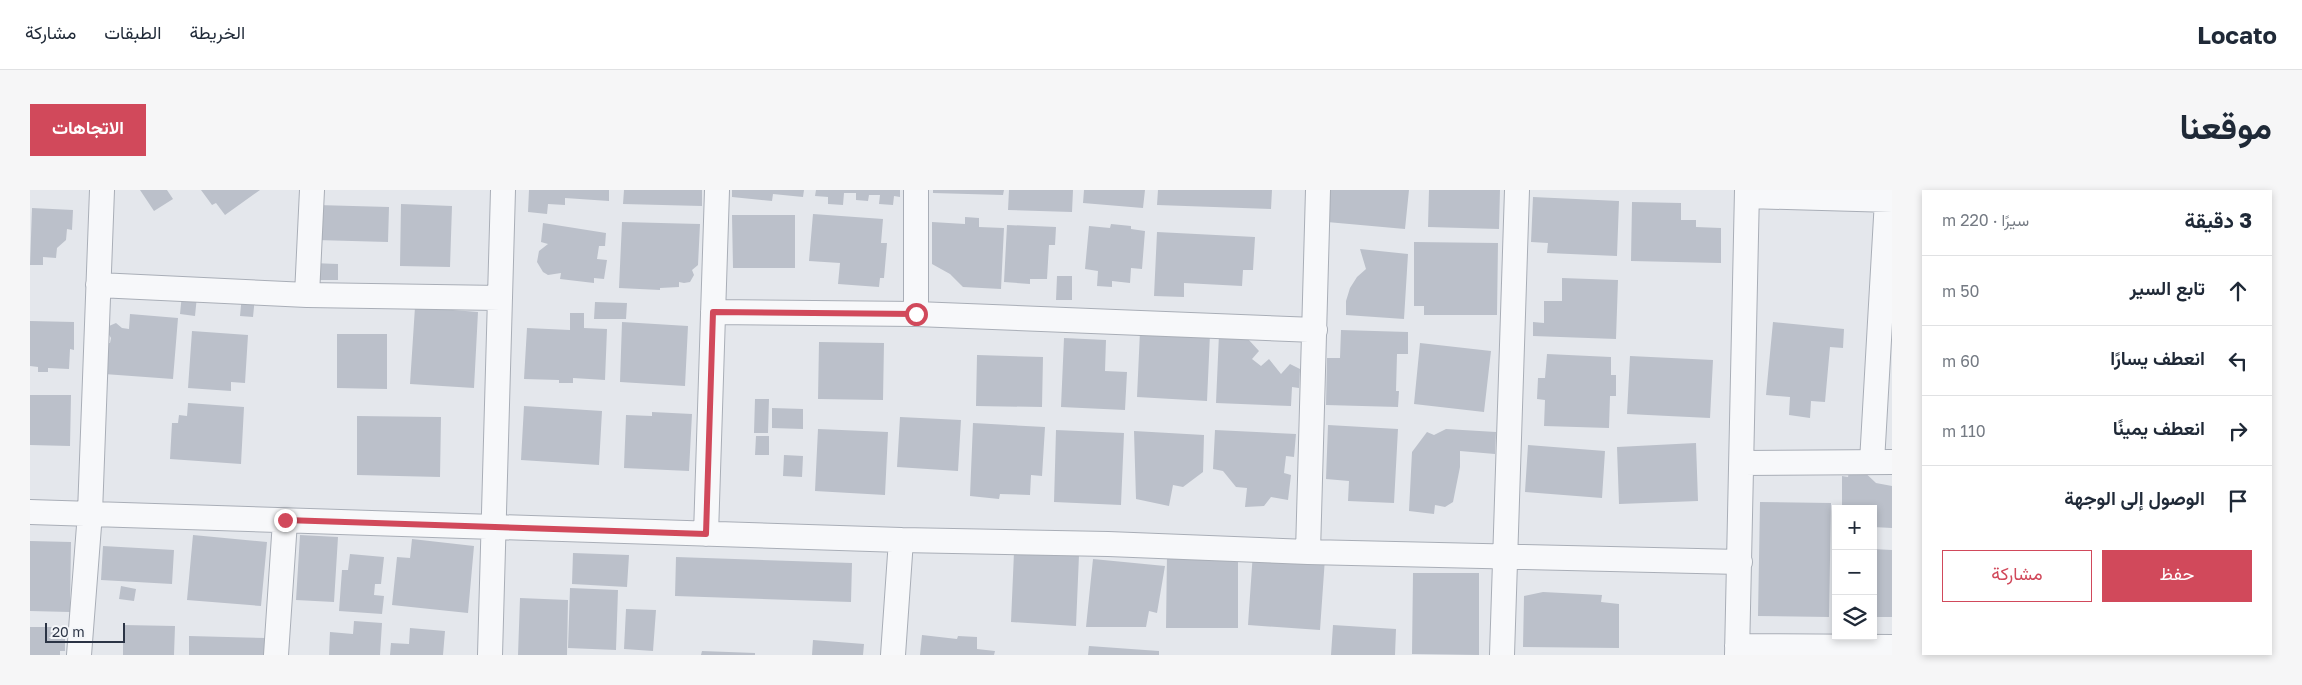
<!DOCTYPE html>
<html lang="ar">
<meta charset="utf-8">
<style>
body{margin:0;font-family:"Golos Text",Vazirmatn,sans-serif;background:#f6f6f7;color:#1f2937;direction:rtl}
.controls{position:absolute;right:15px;bottom:15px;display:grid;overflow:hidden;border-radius:0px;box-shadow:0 2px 8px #0003}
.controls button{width:45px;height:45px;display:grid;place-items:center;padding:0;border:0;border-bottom:1px solid #e0e1e3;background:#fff;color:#1f2937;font:25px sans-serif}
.scale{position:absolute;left:15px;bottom:12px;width:80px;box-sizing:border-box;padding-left:5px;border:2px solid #2b3445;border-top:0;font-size:14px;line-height:18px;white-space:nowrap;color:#2b3445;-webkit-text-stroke:4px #f4f6f9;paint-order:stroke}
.stop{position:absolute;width:15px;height:15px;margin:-11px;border:4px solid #d1495b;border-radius:50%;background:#fff}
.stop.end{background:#d1495b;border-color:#fff;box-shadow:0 1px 5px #0008}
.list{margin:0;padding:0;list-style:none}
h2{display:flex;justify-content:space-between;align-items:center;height:65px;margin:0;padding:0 20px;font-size:21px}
h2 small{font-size:16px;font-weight:400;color:#747a83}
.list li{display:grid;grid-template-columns:32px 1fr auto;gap:15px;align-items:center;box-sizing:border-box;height:70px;padding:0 20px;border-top:1px solid #e0e1e3}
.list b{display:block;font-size:19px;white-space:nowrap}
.list em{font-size:16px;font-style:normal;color:#747a83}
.actions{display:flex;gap:10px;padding:15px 20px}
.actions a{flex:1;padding:11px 0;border:1px solid #d1495b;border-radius:0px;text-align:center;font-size:18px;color:#d1495b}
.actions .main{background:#d1495b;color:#fff}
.icon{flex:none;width:28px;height:28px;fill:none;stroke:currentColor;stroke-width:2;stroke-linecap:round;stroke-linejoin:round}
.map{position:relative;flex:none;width:1862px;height:465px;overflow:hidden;direction:ltr;border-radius:0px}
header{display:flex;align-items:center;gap:30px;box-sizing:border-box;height:70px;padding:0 25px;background:#fff;border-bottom:1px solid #e0e1e3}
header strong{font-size:24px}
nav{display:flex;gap:28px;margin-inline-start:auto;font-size:18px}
.intro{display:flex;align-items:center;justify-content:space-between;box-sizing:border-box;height:120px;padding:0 30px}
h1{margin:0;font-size:35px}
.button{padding:12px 22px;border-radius:0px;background:#d1495b;color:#fff;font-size:18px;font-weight:700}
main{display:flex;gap:30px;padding:0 30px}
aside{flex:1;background:#fff;border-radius:0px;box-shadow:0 2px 8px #0003}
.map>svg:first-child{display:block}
.building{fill:#bbc0ca}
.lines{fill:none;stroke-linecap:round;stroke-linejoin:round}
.minor-casing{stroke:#a9aeb7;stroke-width:26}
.minor{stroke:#f7f8fa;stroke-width:24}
.route{stroke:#d1495b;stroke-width:6}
</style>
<header>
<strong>Locato</strong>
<nav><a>الخريطة</a><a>الطبقات</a><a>مشاركة</a></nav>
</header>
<div class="intro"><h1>موقعنا</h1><a class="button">الاتجاهات</a></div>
<main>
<aside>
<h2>3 دقيقة<small>سيرًا · 220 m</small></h2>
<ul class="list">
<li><svg class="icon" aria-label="ahead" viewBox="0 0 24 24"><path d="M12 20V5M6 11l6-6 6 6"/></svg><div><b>تابع السير</b></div><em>50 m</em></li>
<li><svg class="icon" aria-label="left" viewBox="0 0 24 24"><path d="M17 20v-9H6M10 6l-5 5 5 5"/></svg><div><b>انعطف يسارًا</b></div><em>60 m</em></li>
<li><svg class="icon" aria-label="right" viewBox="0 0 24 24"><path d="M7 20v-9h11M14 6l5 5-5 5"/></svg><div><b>انعطف يمينًا</b></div><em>110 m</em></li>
<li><svg class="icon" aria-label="arrive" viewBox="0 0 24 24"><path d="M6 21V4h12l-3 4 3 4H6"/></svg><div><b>الوصول إلى الوجهة</b></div></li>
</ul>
<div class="actions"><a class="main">حفظ</a><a>مشاركة</a></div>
</aside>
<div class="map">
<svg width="1862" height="465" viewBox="0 0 1862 465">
<rect width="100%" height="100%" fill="#e4e7ec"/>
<path class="building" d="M110 0H137L143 9 124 21Z
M171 0H230L195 25 186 13 182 15Z
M499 0H579V11L535 8V15L518 14 517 24 498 22Z
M594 0H672V16L593 14Z
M702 0H774L773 7 743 4 742 11 702 7Z
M786 0H870V7L864 6 863 15 849 14 850 5H839L838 11 826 10V3H814L813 15 798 14V7L785 6Z
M903 0H974L973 5 903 3Z
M979 0H1043L1042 22 978 20Z
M1054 0H1115L1113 18 1053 13Z
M1128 0H1242L1241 19 1127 15Z
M1300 0H1379L1375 39 1297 32Z
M1399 0H1470L1469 39 1398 37Z
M1503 7 1589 11 1587 66 1517 63 1518 53 1501 52Z
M1602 12 1651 13V30H1666V37L1691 38V73L1601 71Z
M371 14 422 16 420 77 370 76Z
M287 15 359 17 358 52 286 50Z
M2 18 43 20 42 40 37 39 36 50 27 58 26 68 13 67V75H0Z
M783 24 853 29 851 53H857L854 88H850L849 97 808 94 810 73 779 71Z
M702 25H765V78H703Z
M935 27 949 28V37L974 38 971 99 933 97 920 84 902 74V32L935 34Z
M592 32 670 34 668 75 662 80 664 85 660 92 654 93 649 92V97L630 98V100L589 98Z
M513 33 576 43 575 56H569L567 69 577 70 574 89 564 88V93L530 89 531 83 518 85 513 82 507 72 509 61 518 54 511 52Z
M1081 34 1101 36V39L1115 41 1112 79 1101 78 1100 93 1082 91V97L1067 96 1068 81 1055 79 1059 36 1080 38Z
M977 35 1026 37 1025 55H1019L1017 89H1000V94L974 92Z
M1127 42 1225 47 1223 80H1213L1212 96 1154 93V107L1124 106Z
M1384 52 1468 53 1467 125H1394V116H1384Z
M1330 59 1378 64 1374 129 1316 125V111L1320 98 1327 87 1336 79Z
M282 73 308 74V90H281Z
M1027 86H1042V110H1026Z
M1532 88 1588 90 1586 149 1503 146V132L1514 133V111H1532Z
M152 104 167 106 165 126 150 124Z
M212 105 225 107 223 127 210 126Z
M565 112 597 113 596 129H564Z
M385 117 448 122 444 198 380 194Z
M540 123H554V138L577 139 575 190 543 188V193H529V190L494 189 497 138 540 140Z
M100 124 148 128 143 189 74 184 76 153H80L81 148 78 143 79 136 86 133 92 138 99 139Z
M0 131 44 132V160L40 159 39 179 18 178V182H8V177L0 176Z
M592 132 658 136 655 196 590 192Z
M1743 132 1814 139 1813 158 1800 157 1795 212 1781 211 1780 228 1759 225 1760 207 1736 205Z
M1311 140 1378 142V164H1367L1366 201H1369L1368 217 1296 215 1297 168H1310Z
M162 141 218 145 215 193 201 192V201L158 198Z
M1110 141 1180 144 1177 211 1107 207Z
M307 144H357V199L307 198Z
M1189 144 1218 149 1229 161 1222 169 1231 176 1239 169 1251 184 1260 174 1270 179 1269 198 1262 197 1261 216 1186 213Z
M1034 148 1076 150 1075 181 1097 182 1095 220 1031 217Z
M789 152 854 153 853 210 788 209Z
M1390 153 1461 161 1454 222 1384 214Z
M1517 164 1581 167V185H1586V206H1580L1579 238 1514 236 1515 210 1507 209 1508 188H1515Z
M947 165 1013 167 1012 217 946 216Z
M1600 166 1683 170 1680 228 1597 224Z
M0 205H41L40 256 0 255Z
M725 209H739L738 243H724Z
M158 213 214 217 211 274 140 269 142 233H148L149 225 157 226Z
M494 216 572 221 569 275 491 270Z
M742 218 773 219V239L742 238Z
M622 222 662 224 659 281 594 278 596 225 622 226Z
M327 226 411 227 410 287 327 285Z
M870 227 931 230 928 281 867 277Z
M943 233 1015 237 1012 286 1001 285 1000 305 970 304 969 309 940 306Z
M1298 235 1368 239 1364 313 1318 311 1319 291 1296 289Z
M788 239 858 242 855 305 785 301Z
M1416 239 1466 242 1465 264 1430 261V277L1423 312 1415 317 1405 315 1404 324 1379 321 1382 262 1397 242 1404 245Z
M1026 240 1094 243 1091 315 1024 312Z
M1185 240 1266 244 1264 267 1256 266 1254 283 1261 285 1258 310 1241 307 1234 316 1215 317 1217 298 1206 297 1193 281 1183 279Z
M1104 241 1174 245 1173 282 1153 297 1143 295 1139 316 1106 309Z
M726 246H739V265H725Z
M1666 253 1668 311 1589 314 1587 257Z
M1498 255 1575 261 1572 308 1495 302Z
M754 265 773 266 772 287 753 286Z
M1820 276 1829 277 1846 293 1862 296V338L1843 337V319H1812V286L1818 287Z
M1730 312 1801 313 1799 427 1728 426Z
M163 345 237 352 231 416 157 410Z
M270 345 308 347 304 412 266 410Z
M382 349 444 356 438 423 362 415 367 367 380 368Z
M0 351 41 352 40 422 0 421Z
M73 356 144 360 142 394 71 390Z
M1843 359 1862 360V427H1843Z
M984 362 1049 365 1046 436 981 432Z
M1223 362 1295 368 1290 440 1218 435Z
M543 363 599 365 597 397 542 394Z
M1137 363H1208V438H1136Z
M320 364 354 367 351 394H345L344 405 354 406 352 424 309 421 312 380H318Z
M646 367 822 373 821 412 645 406Z
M1063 369 1135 376 1127 423 1119 421 1116 437H1056Z
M1383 383H1449V465L1382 464Z
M91 396 106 399 104 411 89 409Z
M540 398 588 400 586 460 538 458Z
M1513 402 1572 405 1571 412 1589 414V458L1493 457 1494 406Z
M490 408 538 410 537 465H488Z
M596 419 626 420 623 461 594 459Z
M324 431 352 433 350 465H299L300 442 323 444Z
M93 435 145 436 144 465H93Z
M1303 435 1366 439 1365 465H1301Z
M0 437H35V461H30V465H0Z
M380 438 415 441 413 465H360L361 453 379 454Z
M892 445 927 449 928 446 947 447V459L965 461 964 465H890Z
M159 446 236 448V465H159Z
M783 450 834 454 833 465H782Z
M1059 456 1129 461V465H1058Z
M672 461 725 463V465H671Z"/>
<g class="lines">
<defs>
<path id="minor" d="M1717 6 1862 10
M68 95 277 105 470 108
M277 105 282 0
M683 122 886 124 1285 140
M886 124V0
M1842 272 1857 10
M1713 273 1862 272
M0 322 871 350 1078 354 1278 362 1710 372
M676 344 687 0
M1278 362 1288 0
M1707 456 1862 457
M49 465 60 323 72 0
M246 465 255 331
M460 465 473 0
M863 465 871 350
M1472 465 1487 0
M1707 465 1717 0"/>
</defs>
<use href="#minor" class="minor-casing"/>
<use href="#minor" class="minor"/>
</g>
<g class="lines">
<path class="route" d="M255 330 676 344 683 122 886 124"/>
</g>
</svg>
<div class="controls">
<button>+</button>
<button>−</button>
<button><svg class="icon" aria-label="layers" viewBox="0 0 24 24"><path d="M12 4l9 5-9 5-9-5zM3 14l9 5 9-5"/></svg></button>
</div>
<div class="scale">20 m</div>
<div class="stop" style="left:886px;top:124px"></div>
<div class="stop end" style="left:255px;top:330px"></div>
</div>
</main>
